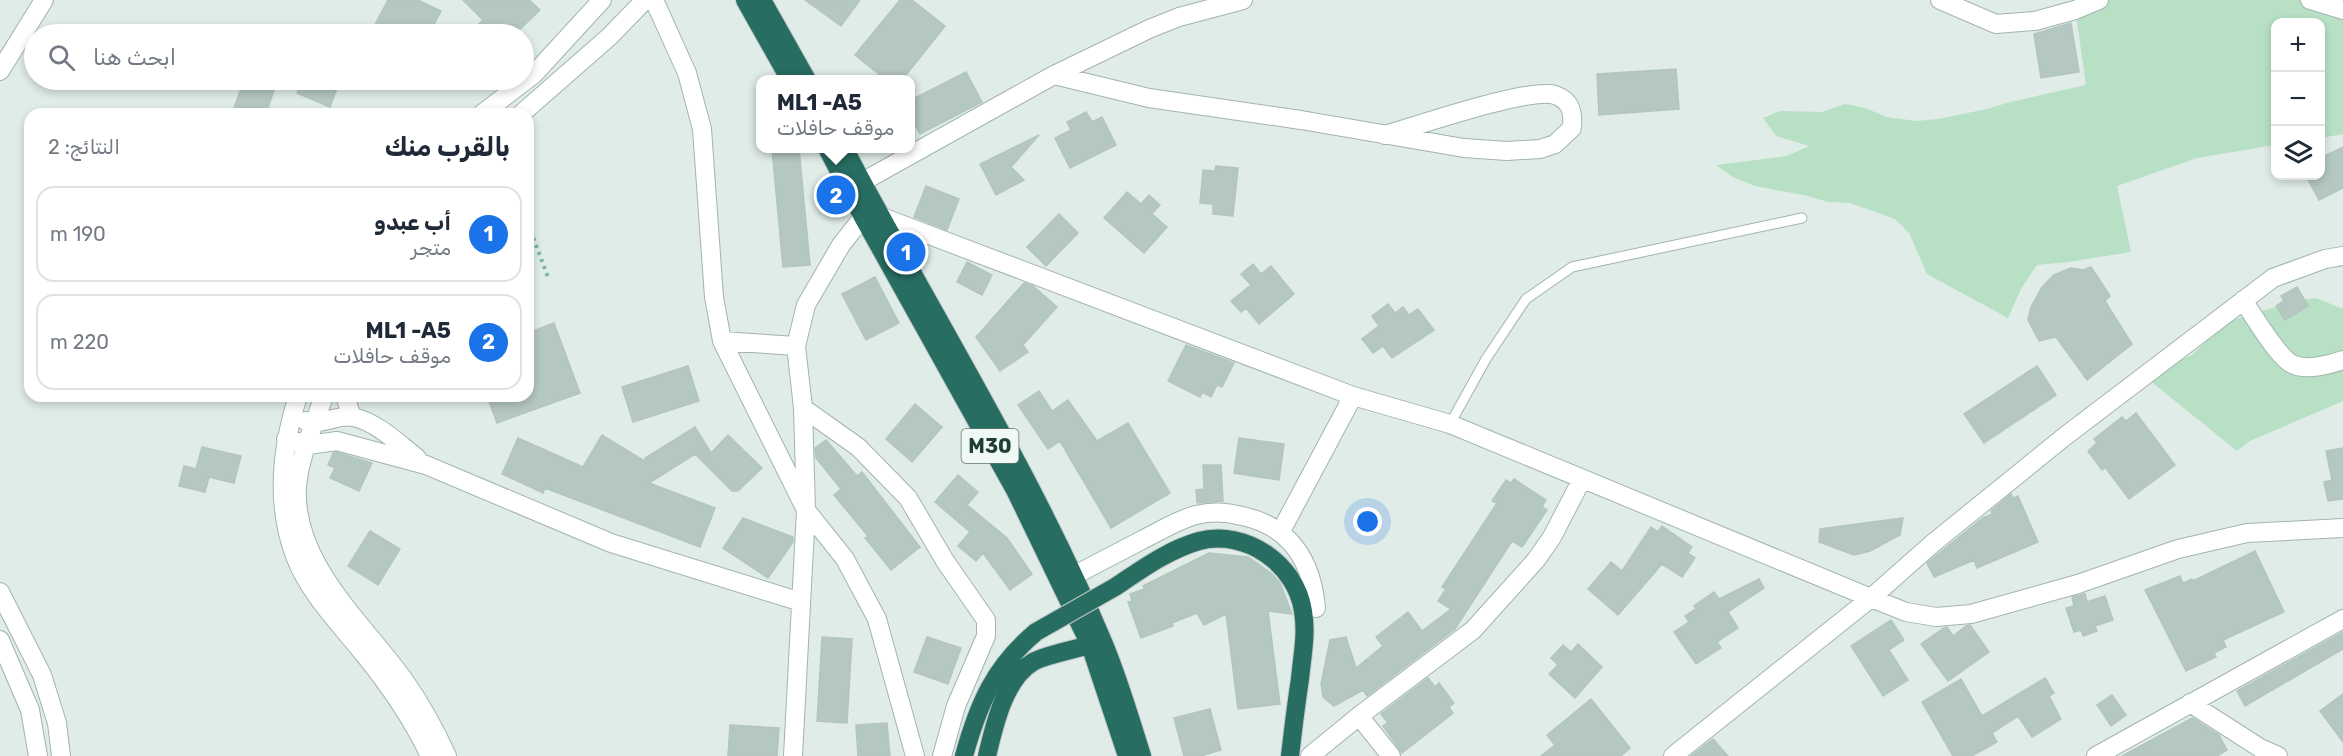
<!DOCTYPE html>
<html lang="ar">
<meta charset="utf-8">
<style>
body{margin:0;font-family:Rubik,"Noto Sans Arabic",sans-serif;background:#f2f2f3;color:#1f2937;direction:rtl}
.controls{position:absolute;right:18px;top:18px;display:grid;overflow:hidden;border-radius:12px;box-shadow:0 3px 9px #0003}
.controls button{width:54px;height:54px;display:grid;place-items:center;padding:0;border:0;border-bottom:2px solid #e0e1e3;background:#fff;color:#1f2937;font:30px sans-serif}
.you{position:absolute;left:1368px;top:522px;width:21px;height:21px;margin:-15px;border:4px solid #fff;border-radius:50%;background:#1a73e8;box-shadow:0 0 0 9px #1a73e833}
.badge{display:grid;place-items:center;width:39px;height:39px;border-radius:50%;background:#1a73e8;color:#fff;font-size:20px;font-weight:700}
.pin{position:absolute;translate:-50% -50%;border:3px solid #fff;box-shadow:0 2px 6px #0006}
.popup{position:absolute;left:756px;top:75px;width:159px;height:78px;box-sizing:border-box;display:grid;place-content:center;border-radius:12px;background:#fff;filter:drop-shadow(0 2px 4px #0005);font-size:20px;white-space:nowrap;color:#747a83}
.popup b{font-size:22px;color:#1f2937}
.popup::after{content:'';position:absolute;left:50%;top:100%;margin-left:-12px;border:12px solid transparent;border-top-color:#fff}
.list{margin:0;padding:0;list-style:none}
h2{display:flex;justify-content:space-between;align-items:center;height:78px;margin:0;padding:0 24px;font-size:26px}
h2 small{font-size:20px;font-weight:400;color:#747a83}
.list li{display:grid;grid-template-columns:39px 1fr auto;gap:18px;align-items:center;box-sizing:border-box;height:96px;margin:0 12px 12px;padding:0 12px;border:2px solid #e0e1e3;border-radius:18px}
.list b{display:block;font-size:22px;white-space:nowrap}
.list p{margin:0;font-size:20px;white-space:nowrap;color:#747a83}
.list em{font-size:20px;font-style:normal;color:#747a83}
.icon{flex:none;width:33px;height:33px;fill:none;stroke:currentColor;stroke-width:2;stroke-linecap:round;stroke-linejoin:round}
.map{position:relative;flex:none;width:2343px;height:756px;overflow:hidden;direction:ltr}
.search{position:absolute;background:#fff;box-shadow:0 3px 9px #0003;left:24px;top:24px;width:510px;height:66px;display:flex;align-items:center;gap:15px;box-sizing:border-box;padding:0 21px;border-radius:33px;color:#747a83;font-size:22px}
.panel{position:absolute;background:#fff;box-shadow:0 3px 9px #0003;left:24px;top:108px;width:510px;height:294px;border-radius:18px;direction:rtl}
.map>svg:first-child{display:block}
.green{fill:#b7e0c4}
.building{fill:#b5c7c1;stroke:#b2c6bf;stroke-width:1.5}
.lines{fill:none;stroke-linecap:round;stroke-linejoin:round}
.service-casing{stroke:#a2b4af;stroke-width:11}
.minor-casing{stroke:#a2b4af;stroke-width:20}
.motorway-casing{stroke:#c0c9c7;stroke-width:20}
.path{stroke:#7db3a5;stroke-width:4;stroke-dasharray:3 4.5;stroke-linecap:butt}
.service{stroke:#fff;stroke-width:9}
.minor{stroke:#fff;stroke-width:18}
.motorway{stroke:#286d62;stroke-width:18}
.motorway-bridge-casing{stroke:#c0c9c7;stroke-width:20;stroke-linecap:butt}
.motorway-bridge{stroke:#286d62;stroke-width:18}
.labels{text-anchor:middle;stroke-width:4.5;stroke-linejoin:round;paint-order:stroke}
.shield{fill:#f1f9f5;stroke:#5e7670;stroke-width:1.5}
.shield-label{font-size:20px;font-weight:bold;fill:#1f3e37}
</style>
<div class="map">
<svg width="2343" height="756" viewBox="0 0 2343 756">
<rect width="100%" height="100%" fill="#e0ece7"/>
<path class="green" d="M2089 0H2343V134L2321 138 2320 22H2276L2275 145 2197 158 2117 186 2131 252 2068 262 2037 265 2021 289 2008 318 1927 274 1909 233 1895 219 1850 203 1828 202 1808 196 1755 186 1733 177 1716 165 1787 156 1809 146 1776 136 1763 118 1780 111 1822 112 1845 104 1865 108 1887 117 1916 121 1938 119 1987 109 2010 102 2086 85 2075 8Z
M2316 298 2343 309V401L2250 441 2237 451 2143 375 2192 355 2226 322 2299 300Z"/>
<path class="building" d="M388 0H418L441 11 429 34H370Z
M463 0H529L540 10 515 34H468L483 20Z
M805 0H860L841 26Z
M900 0H912L945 26 902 80H886L855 55Z
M2071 23 2079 72 2041 78 2034 34Z
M1676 69 1679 109 1599 115 1597 74Z
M966 72 982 102 920 134 911 117V100Z
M244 80 274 90 266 114H232Z
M302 80H340L330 107 297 93Z
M1086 112 1092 122 1102 117 1116 145 1070 168 1055 138 1071 130 1067 122Z
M1039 135 1011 167 1024 180 996 195 980 164Z
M2343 147V188L2319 200 2306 176H2320V158Z
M799 148 810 265 783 267 772 149Z
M1216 166 1238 168 1233 216 1213 214V204L1200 203 1203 170 1215 171Z
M926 186 959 199 947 230 914 217Z
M1127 192 1141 204 1149 195 1160 205 1152 214 1167 227 1144 253 1104 218Z
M1059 214 1078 233 1046 266 1027 247Z
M967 262 992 275 982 295 957 282Z
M1253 264 1261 274 1271 266 1294 294 1259 324 1246 308 1241 312 1231 301 1251 285 1241 274Z
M2091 267 2110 296 2105 301 2132 344 2087 380 2056 337 2039 341 2028 320 2031 307 2042 287 2054 275 2071 268 2083 270Z
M875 277 899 323 866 340 842 294Z
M1024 283 1033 286 1057 307 1023 345 1028 352 1000 371 976 337Z
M2297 287 2308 306 2285 320 2276 306 2284 301 2281 296Z
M1388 304 1395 313 1403 307 1409 315 1418 309 1434 330 1392 358 1383 346 1373 353 1362 339 1379 326 1372 316Z
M554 323 580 393 497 423 487 396H528V333Z
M1186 345 1234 363 1222 387 1217 385 1211 397 1202 392 1200 397 1168 381Z
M688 366 699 401 633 422 622 387Z
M2037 366 2056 395 1984 443 1964 414Z
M1039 391 1052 411 1068 400 1097 441 1128 423 1170 493 1111 528 1060 441 1048 449 1018 405Z
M915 404 942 427 912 462 886 439Z
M2136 413 2175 465 2129 499 2105 467 2102 470 2088 451 2097 443 2094 439 2122 417 2126 421Z
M695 427 711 453 728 435 762 468 738 491H732L695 454 649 483 715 508 700 547 545 488 543 493 502 474 518 438 583 467 602 435 646 462 645 458Z
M1239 438 1284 444 1279 480 1234 473Z
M826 440 857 476 862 472 920 547 891 570 865 538 868 536 834 495 841 489 816 458 815 448Z
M202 447 241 456 234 483 209 477 205 492 179 486 184 466 196 469Z
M2343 448V499L2328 501 2324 482 2332 480 2326 451Z
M336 452 372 463 359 491 330 478 335 468 328 465 333 453Z
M1203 465H1221L1223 501 1197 503 1196 490 1204 489Z
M958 475 978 492 967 505 1007 538 1032 574 1010 590 983 553 976 561 958 546 970 532 935 502Z
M1514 479 1546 500 1542 507 1547 510 1522 547 1512 541 1455 629 1367 696 1363 690 1334 706 1323 697 1321 684 1330 640 1346 637 1356 668 1383 646 1376 637 1408 612 1422 631 1451 609 1438 601 1446 589 1442 587 1497 503 1492 501 1506 480 1511 483Z
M2011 494 2013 498 2018 496 2038 542 1977 568 1974 560 1934 577 1927 563 1983 518 1992 514 1991 511Z
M743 518 793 537V542L768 578 723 548Z
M1903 518 1900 535 1870 551 1854 555 1819 542 1820 529Z
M1662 526 1692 547 1688 553 1695 558 1682 577 1662 564 1618 615 1588 589 1611 562 1622 571 1651 527 1658 532Z
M370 531 400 549 378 585 348 566Z
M2255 551 2284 612 2223 640 2226 647 2214 653 2216 657 2186 671 2145 590 2180 576 2183 583 2192 579 2193 581Z
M1209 553 1248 557 1271 573 1280 583 1292 614 1268 611 1280 704 1238 709 1226 614 1204 625 1197 613 1172 623 1173 626 1141 638 1128 602 1132 601 1130 594 1144 589 1143 586Z
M1759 579 1764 588 1728 612 1738 628 1717 642 1721 648 1696 664 1674 632 1689 622 1685 616 1696 609 1694 606 1714 592 1719 599Z
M2085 594 2087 602 2105 596 2113 620 2095 626 2097 631 2083 636 2081 630 2074 632 2066 608 2074 606 2072 597Z
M1891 620 1904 640 1889 650 1908 680 1883 696 1851 646Z
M1970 625 1989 652 1948 681 1921 644 1944 628 1947 627 1953 636 1966 626Z
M2343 632V649L2245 706 2237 691Z
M822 637 852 639 847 723 817 721Z
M927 637 961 648 948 684 914 672Z
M1578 644 1602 667 1575 698 1549 674 1558 665 1551 658 1563 645 1571 652Z
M1428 678 1435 687 1439 683 1454 703 1449 707 1453 713 1402 753 1383 726 1388 723 1381 714Z
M2045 678 2054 693 2049 696 2061 719 2032 737 2018 716 1992 733 1997 742 1972 756H1953L1922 702 1961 679 1982 716Z
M2343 694V742L2320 711Z
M2112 695 2126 715 2111 726 2097 705Z
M1591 699 1630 748 1621 756H1541L1555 745 1547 735Z
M1210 709 1221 750 1201 756H1184L1174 718Z
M2192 718 2219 735 2227 750 2217 756H2122Z
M887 723 890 756H858L856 725Z
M730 725 779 728 777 756H728Z
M1713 739 1728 756H1691Z"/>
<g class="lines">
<defs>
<path id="service" d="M1450 424 1486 359 1526 299 1572 267 1802 218"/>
<path id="minor" d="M654 0 687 73 702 129 714 297 722 341 806 510 845 559 877 619 915 756
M1940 0 1996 24 2035 21 2075 10 2099 0
M2310 0 2343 10
M0 71 44 0
M1054 75 1149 98 1301 120 1464 148 1507 151 1540 149 1555 144 1572 128C1573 113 1572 101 1555 95 1529 87 1417 126 1385 135
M482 114 534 74 602 0
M521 114 609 37 645 0
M862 182 1054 75 1149 29 1179 17 1243 0
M882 217 1353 396 1450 424 1871 598 1932 544 2064 437 2273 278 2325 259 2343 256
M2243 300C2253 315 2278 357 2292 364 2305 371 2330 365 2343 360
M722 341 796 346
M298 396C281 449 275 503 295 556 309 593 339 623 363 653 389 685 412 718 430 756
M324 396C314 425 299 457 297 488 293 564 364 624 404 680 421 704 435 730 447 756
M345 396 352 417
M803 408 858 447 908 498 945 561 986 620V636L956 706 942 756
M306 421C322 426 337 414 353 417 377 422 399 444 417 458
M286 439 308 445 337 441 426 465 611 543 801 602
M1281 531 1353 396
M1073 576C1096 564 1119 552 1142 540 1160 531 1177 520 1196 515 1212 511 1227 512 1242 516 1290 526 1312 561 1316 608
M0 592 42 675 57 723 61 756
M0 640 30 710 38 756
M2190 703 2260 748 2278 756
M1359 716 1391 756
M793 756 806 510 803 408 796 346 806 305 841 245 863 217
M1310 756 1359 716 1473 630 1536 560 1552 537 1581 481
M1673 756 1871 598 1906 612 1936 617 1971 614 2078 584 2178 549 2247 533 2343 528
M2096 756 2343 619"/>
<path id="motorway" d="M745 0 790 80
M762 0 807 80
M827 148 863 217 1015 490 1090 645 1127 756
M844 148C931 313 1032 472 1104 644 1119 680 1130 718 1142 756
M1115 587C1142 569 1168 550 1199 541 1246 529 1296 564 1303 611 1307 634 1302 657 1300 679 1296 705 1293 730 1290 756
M964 756C978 705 994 667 1036 632
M987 756C994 727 1004 679 1033 662 1045 655 1076 649 1090 645"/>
</defs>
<use href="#service" class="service-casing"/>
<use href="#minor" class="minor-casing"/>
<use href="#motorway" class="motorway-casing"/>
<path class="path" d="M528 224 548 277"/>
<use href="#service" class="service"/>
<use href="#minor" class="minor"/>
<use href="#motorway" class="motorway"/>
<defs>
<path id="motorway-bridge" d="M1036 632 1115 587"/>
</defs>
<use href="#motorway-bridge" class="motorway-bridge-casing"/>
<use href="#motorway-bridge" class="motorway-bridge"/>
</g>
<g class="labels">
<rect class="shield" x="961.5" y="429" width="57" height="34" rx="4.5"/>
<g class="shield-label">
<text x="990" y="453">M30</text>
</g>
</g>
</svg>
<div class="controls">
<button>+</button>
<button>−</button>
<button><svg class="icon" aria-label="layers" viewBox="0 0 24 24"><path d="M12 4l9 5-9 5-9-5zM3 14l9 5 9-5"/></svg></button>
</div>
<div class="you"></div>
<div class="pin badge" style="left:906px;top:252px">1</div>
<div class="pin badge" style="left:836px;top:195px">2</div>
<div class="popup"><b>ML1 -A5</b>موقف حافلات</div>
<div class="search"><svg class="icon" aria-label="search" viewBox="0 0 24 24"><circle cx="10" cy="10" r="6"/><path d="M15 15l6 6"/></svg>ابحث هنا</div>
<section class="panel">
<h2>بالقرب منك<small>النتائج: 2</small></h2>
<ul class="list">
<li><span class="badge">1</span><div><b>أب عبدو</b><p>متجر</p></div><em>190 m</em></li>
<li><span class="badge">2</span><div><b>ML1 -A5</b><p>موقف حافلات</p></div><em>220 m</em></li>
</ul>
</section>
</div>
